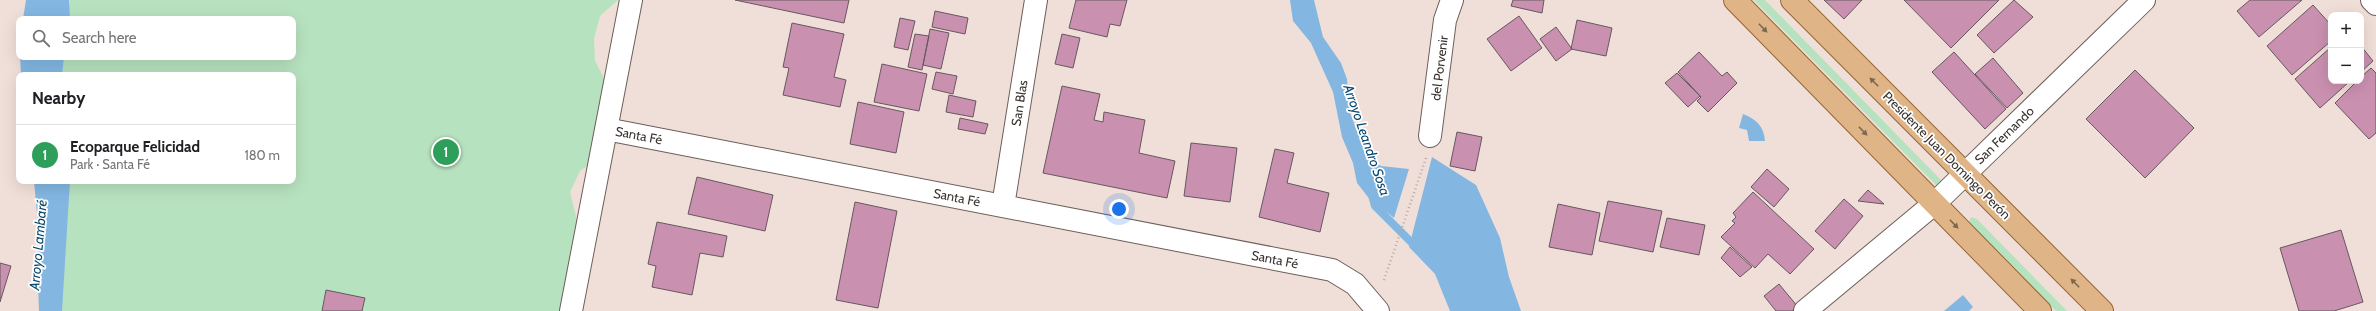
<!DOCTYPE html>
<meta charset="utf-8">
<style>
body{margin:0;font-family:Cabin,sans-serif;background:#f2f2f2;color:#202124}
.controls{position:absolute;right:12px;top:12px;display:grid;overflow:hidden;border-radius:8px;box-shadow:0 4px 16px #0002}
.controls button{width:36px;height:36px;display:grid;place-items:center;padding:0;border:0;border-bottom:1px solid #e0e0e0;background:#fff;color:#202124;font:20px sans-serif}
.you{position:absolute;left:1119px;top:209px;width:14px;height:14px;margin:-10px;border:3px solid #fff;border-radius:50%;background:#1a73e8;box-shadow:0 0 0 6px #1a73e833}
.badge{display:grid;place-items:center;width:26px;height:26px;border-radius:50%;background:#7c3aed;color:#fff;font-size:13px;font-weight:700}
.pin{position:absolute;translate:-50% -50%;border:2px solid #fff;box-shadow:0 1px 4px #0006}
.list{margin:0;padding:0;list-style:none}
h2{display:flex;justify-content:space-between;align-items:center;height:52px;margin:0;padding:0 16px;font-size:17px}
h2 small{font-size:13px;font-weight:400;color:#757577}
.list li{display:grid;grid-template-columns:26px 1fr auto;gap:12px;align-items:center;box-sizing:border-box;height:60px;padding:0 16px;border-top:1px solid #e0e0e0}
.list b{display:block;font-size:15px;white-space:nowrap}
.list p{margin:0;font-size:13px;white-space:nowrap;color:#757577}
.list em{font-size:13px;font-style:normal;color:#757577}
.icon{flex:none;width:22px;height:22px;fill:none;stroke:currentColor;stroke-width:2;stroke-linecap:round;stroke-linejoin:round}
.map{position:relative;flex:none;width:2376px;height:311px;overflow:hidden}
.search{position:absolute;background:#fff;box-shadow:0 4px 16px #0002;left:16px;top:16px;width:280px;height:44px;display:flex;align-items:center;gap:10px;box-sizing:border-box;padding:0 14px;border-radius:8px;color:#757577;font-size:15px}
.panel{position:absolute;background:#fff;box-shadow:0 4px 16px #0002;left:16px;top:72px;width:280px;height:112px;border-radius:8px}
.map>svg:first-child{display:block}
.green{fill:#b7e2bf}
.water{fill:#83b7e2}
.lines{fill:none;stroke-linecap:round;stroke-linejoin:round}
.stream{stroke:#83b7e2;stroke-width:8}
.building{fill:#ca90b0;stroke:#66585f}
.minor-casing{stroke:#6c5e58;stroke-width:24}
.tertiary-casing{stroke:#6c5e58;stroke-width:24}
.primary-casing{stroke:#976634;stroke-width:24}
.path{stroke:#b7a9a4;stroke-width:2.5;stroke-dasharray:1 3;stroke-linecap:butt}
.minor{stroke:#fff;stroke-width:22}
.tertiary{stroke:#fff;stroke-width:22}
.primary{stroke:#dfb486;stroke-width:22}
.oneway{fill:#7b6752}
.labels{text-anchor:middle;stroke-width:3.5;stroke-linejoin:round;paint-order:stroke}
.street-label{font-size:13px;fill:#393330;stroke:#fff}
.water-label{font-size:14px;font-style:italic;fill:#084870;stroke:#fff}
</style>
<div class="map">
<svg width="2376" height="311" viewBox="0 0 2376 311">
<rect width="100%" height="100%" fill="#f0dfd8"/>
<path class="green" d="M70 0H618L600 16 594 39 595 61 605 80 589 165 580 171 570 192 584 249 577 311H362L326 290 322 311H53L66 181H293V75H56V57H293V19H64Z
M1754 0H1765L1942 181 1943 184 1939 188Z
M1971 217 1977 219 2067 311H2056L1971 225 1969 222Z"/>
<path class="water" d="M26 0H69L70 19H23Z
M1290 0H1314L1323 37 1341 63 1347 79 1350 113 1369 160 1381 166 1409 169 1394 218 1368 197 1357 183 1353 163 1342 137 1333 92 1311 43 1293 21Z
M20 57H64L62 75H21Z
M1743 114C1756 119 1764 126 1765 141H1749L1747 130 1739 128Z
M1432 157 1476 185 1500 238 1509 277 1521 311H1450L1435 274 1409 247Z
M34 181H70L62 311H39L37 258 40 246Z
M1963 295 1973 307 1969 311H1944Z"/>
<g class="lines">
<path class="stream" d="M1371 192 1375 206 1418 249"/>
</g>
<path class="building" d="M735 0H849L844 23Z
M1076 0H1127L1120 26 1110 24 1107 37 1069 28Z
M1513 0H1544L1542 13 1511 6Z
M1824 0H1862L1844 19Z
M1904 0H1999L1951 48Z
M2014 0 2033 17 1994 53 1977 35Z
M2250 0H2302L2259 37 2237 11Z
M2313 5 2331 25V41L2292 75 2267 46Z
M935 11 968 18 965 34 932 27Z
M1519 16 1542 48 1511 71 1487 39Z
M900 18 915 21 908 50 894 47Z
M1577 20 1612 28 1606 56 1571 49Z
M792 23 844 34 834 77 846 80 840 107 783 95 789 68 783 67Z
M1556 27 1572 49 1556 61 1540 39Z
M930 29 949 33 941 69 923 65Z
M915 34 929 36 922 70 908 67Z
M1062 34 1080 38 1073 68 1055 64Z
M2361 46 2373 61 2361 72Z
M2331 47V81H2350L2320 108 2295 79Z
M1699 52 1722 76 1727 72 1737 83 1708 112 1697 101 1701 97 1678 72Z
M1954 52 2006 109 1985 129 1932 72Z
M1993 58 2023 93 2007 108 1975 74Z
M882 64 927 74 919 111 874 102Z
M2371 68 2376 73V133L2369 139 2335 103 2357 81H2361V77Z
M2135 70 2194 128 2145 178 2086 119Z
M936 72 957 76 953 94 932 89Z
M1677 73 1700 96 1688 107 1665 83Z
M1062 86 1100 94 1094 120 1103 122 1104 112 1145 120 1139 153 1175 161 1167 198 1043 173Z
M949 95 976 101 973 117 946 112Z
M858 102 904 112 896 153 850 144Z
M960 118 988 124 985 134 958 129Z
M1457 132 1482 137 1475 171 1450 166Z
M1191 143 1237 148 1230 202 1184 196Z
M1275 149 1294 153 1287 183 1329 193 1320 232 1259 217Z
M1767 169 1789 189 1774 207 1751 187Z
M697 177 773 195 765 231 688 214Z
M1868 190 1884 204 1858 201Z
M1753 192 1814 249 1790 274 1768 254 1755 268 1721 237 1735 223 1732 221 1736 217 1733 213Z
M1844 199 1863 216 1835 249 1815 231Z
M1608 201 1662 211 1653 252 1599 241Z
M855 202 897 211 878 308 836 300Z
M1558 204 1600 213 1592 255 1549 247Z
M1667 218 1705 225 1699 255 1660 247Z
M657 222 727 236 723 257 700 253 692 295 652 287 656 266 648 264Z
M2341 230 2363 302 2334 311H2299L2280 248Z
M1730 247 1752 267 1740 277 1721 258Z
M0 263 11 266 0 302Z
M1779 284 1798 307 1792 311H1776L1764 296Z
M326 290 365 298 362 311H322Z"/>
<g class="lines">
<defs>
<path id="minor" d="M2372 0 2376 4
M606 129 1332 270 1355 284 1378 311
M1430 136 1445 20 1452 0
M1003 206 1036 0
M571 311 631 0
M1805 311 1935 203"/>
<path id="tertiary" d="M1935 203 2144 0"/>
<path id="primary" d="M1735 0 2040 311
M1792 0 2102 311"/>
</defs>
<use href="#minor" class="minor-casing"/>
<use href="#tertiary" class="tertiary-casing"/>
<use href="#primary" class="primary-casing"/>
<path class="path" d="M1384 280 1426 158"/>
<use href="#minor" class="minor"/>
<use href="#tertiary" class="tertiary"/>
<use href="#primary" class="primary"/>
</g>
<defs><path id="oneway-solid" d="M-6-.8H1V-3.2L6.5 0L1 3.2V.8H-6Z"/></defs>
<g class="oneway">
<use href="#oneway-solid" transform="translate(1763 28) rotate(46)"/>
<use href="#oneway-solid" transform="translate(1874 82) rotate(-135)"/>
<use href="#oneway-solid" transform="translate(1863 131) rotate(46)"/>
<use href="#oneway-solid" transform="translate(1954 224) rotate(46)"/>
<use href="#oneway-solid" transform="translate(2075 283) rotate(-135)"/>
</g>
<g class="labels">
<g class="street-label">
<text transform="translate(1439 68) rotate(-83)" y="5">del Porvenir</text>
<text transform="translate(1019 103) rotate(-81)" y="5">San Blas</text>
<text transform="translate(639 135) rotate(11)" y="5">Santa Fé</text>
<text transform="translate(2004 135) rotate(-44)" y="5">San Fernando</text>
<text transform="translate(1947 155) rotate(45)" y="5">Presidente Juan Domingo Perón</text>
<text transform="translate(957 197) rotate(11)" y="5">Santa Fé</text>
<text transform="translate(1275 259) rotate(11)" y="5">Santa Fé</text>
</g>
<g class="water-label">
<text transform="translate(1367 140) rotate(71)" y="5">Arroyo Leandro Sosa</text>
<text transform="translate(38 245) rotate(-85)" y="5">Arroyo Lambaré</text>
</g>
</g>
</svg>
<div class="controls">
<button>+</button>
<button>−</button>
</div>
<div class="you"></div>
<div class="pin badge" style="left:446px;top:152px;background:#2e9e5b">1</div>
<div class="search"><svg class="icon" aria-label="search" viewBox="0 0 24 24"><circle cx="10" cy="10" r="6"/><path d="M15 15l6 6"/></svg>Search here</div>
<section class="panel">
<h2>Nearby<small></small></h2>
<ul class="list">
<li><span class="badge" style="background:#2e9e5b">1</span><div><b>Ecoparque Felicidad</b><p>Park · Santa Fé</p></div><em>180 m</em></li>
</ul>
</section>
</div>
